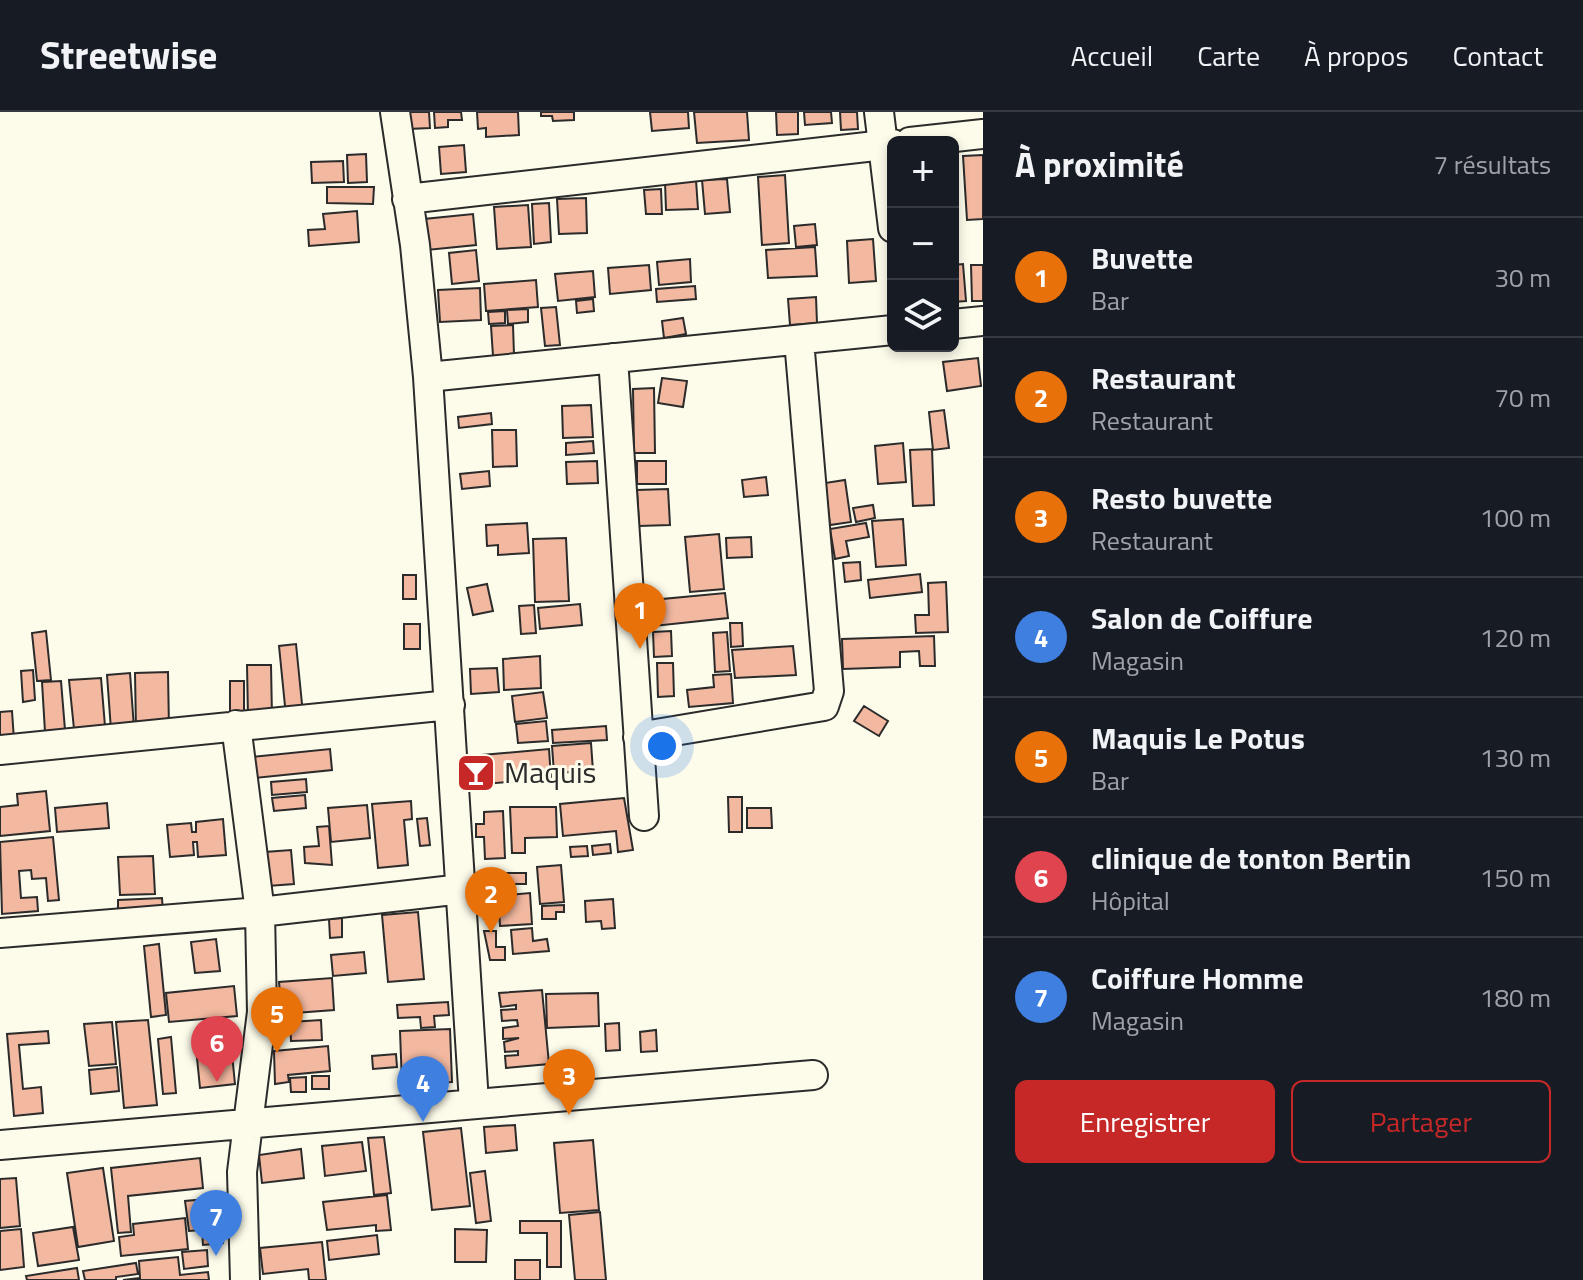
<!DOCTYPE html>
<html lang="fr">
<meta charset="utf-8">
<style>
body{margin:0;font-family:"Titillium Web",sans-serif;background:#242831;color:#f1f3f6}
.controls{position:absolute;right:24px;top:24px;display:grid;overflow:hidden;border-radius:12px;box-shadow:0 4px 12px #0003}
.controls button{width:72px;height:72px;display:grid;place-items:center;padding:0;border:0;border-bottom:2px solid #363941;background:#171b24;color:#f1f3f6;font:40px sans-serif}
.you{position:absolute;left:662px;top:634px;width:28px;height:28px;margin:-20px;border:6px solid #fff;border-radius:50%;background:#1a73e8;box-shadow:0 0 0 12px #1a73e833}
.badge{display:grid;place-items:center;width:52px;height:52px;border-radius:50%;background:#c62828;color:#fff;font-size:26px;font-weight:700}
.pin{position:absolute;translate:-50% -66px;filter:drop-shadow(0 2px 4px #0008)}
.pin::after{content:'';position:absolute;top:42px;width:28px;height:24px;background:inherit;clip-path:polygon(0 0,100% 0,50% 100%)}
.list{margin:0;padding:0;list-style:none}
h2{display:flex;justify-content:space-between;align-items:center;height:104px;margin:0;padding:0 32px;font-size:34px}
h2 small{font-size:26px;font-weight:400;color:#9ea1a6}
.list li{display:grid;grid-template-columns:52px 1fr auto;gap:24px;align-items:center;box-sizing:border-box;height:120px;padding:0 32px;border-top:2px solid #363941}
.list b{display:block;font-size:30px;white-space:nowrap}
.list p{margin:0;font-size:26px;white-space:nowrap;color:#9ea1a6}
.list em{font-size:26px;font-style:normal;color:#9ea1a6}
.actions{display:flex;gap:16px;padding:24px 32px}
.actions a{flex:1;padding:18px 0;border:2px solid #c62828;border-radius:12px;text-align:center;font-size:28px;color:#c62828}
.actions .main{background:#c62828;color:#fff}
.icon{flex:none;width:44px;height:44px;fill:none;stroke:currentColor;stroke-width:2;stroke-linecap:round;stroke-linejoin:round}
.map{position:relative;flex:none;width:983px;height:1168px;overflow:hidden}
header{display:flex;align-items:center;gap:48px;box-sizing:border-box;height:112px;padding:0 40px;background:#171b24;border-bottom:2px solid #363941}
header strong{font-size:38px}
nav{display:flex;gap:44px;margin-inline-start:auto;font-size:28px}
main{display:flex}
aside{flex:1;background:#171b24}
.map>svg:first-child{display:block}
.building{fill:#f2b8a0;stroke:#2b2b2b;stroke-width:2}
.lines{fill:none;stroke-linecap:round;stroke-linejoin:round}
.minor-casing{stroke:#2b2b2b;stroke-width:32}
.minor{stroke:#fdfbea;stroke-width:28}
.labels{text-anchor:middle;stroke-width:6;stroke-linejoin:round;paint-order:stroke}
.poi-label{font-size:30px;fill:#2b2b2b;stroke:#fdfbea;text-anchor:start}
</style>
<header>
<strong>Streetwise</strong>
<nav><a>Accueil</a><a>Carte</a><a>À propos</a><a>Contact</a></nav>
</header>
<main>
<div class="map">
<svg width="983" height="1168" viewBox="0 0 983 1168">
<rect width="100%" height="100%" fill="#fdfbea"/>
<path class="building" d="M407 0H429L430 16 408 17Z
M434 0H461L462 8H448V15L435 16Z
M477 0H518L519 23 486 25V16L478 17Z
M541 0H574V8L553 9 552 4H541Z
M650 0H688L689 16 652 19Z
M694 0H747L749 28 697 31Z
M776 0H798V22L777 23Z
M804 0H831L832 11 805 13Z
M840 0H857L858 17 841 18Z
M464 33 466 60 441 62 439 35Z
M366 42 367 70 348 71 347 43Z
M983 43V107L967 108 963 44Z
M343 49 344 70 312 71 311 50Z
M785 63 789 131 762 133 758 65Z
M727 67 730 100 705 102 702 68Z
M696 68 698 97 666 98 665 70Z
M327 75H374L373 92 327 91Z
M661 77 662 102H646L644 78Z
M586 86 587 121 559 122 557 87Z
M549 91 551 130 534 132 532 92Z
M528 93 531 135 497 137 494 95Z
M357 99 359 130 309 134 308 118 325 117 323 102Z
M473 102 476 133 427 138 424 107Z
M815 112 817 133 796 135 794 114Z
M873 127 876 169 849 171 847 129Z
M815 135 817 164 768 166 766 138Z
M476 138 479 169 452 172 449 141Z
M690 147 691 170 659 173 657 150Z
M963 152 966 189 953 190V153Z
M649 153 651 178 610 182 608 156Z
M971 153H983V189H972Z
M593 159 595 185 558 189 555 162Z
M536 168 538 195 486 199 484 172Z
M695 174 696 187 657 190 656 177Z
M480 176 481 208 440 210 438 178Z
M816 185 817 211 790 213 788 187Z
M593 187 594 199 577 201 576 189Z
M556 195 560 233 545 234 541 196Z
M528 197V210L508 212 507 198Z
M505 199V211L489 212 488 200Z
M683 206 686 222 664 226 662 209Z
M513 213 514 243 493 244 491 214Z
M978 246 981 274 947 279 943 250Z
M662 266 687 269 683 295 658 291Z
M654 276 655 341H634L633 277Z
M591 293 593 325 563 326 562 294Z
M944 298 949 336 933 338 929 300Z
M491 301 492 312 459 316 458 305Z
M492 318H516L517 354 493 355Z
M593 329 594 341 566 343V331Z
M903 331 906 370 878 372 875 334Z
M932 337 934 393 913 394 910 338Z
M597 349 598 371 567 372 566 350Z
M637 349H666V372H637Z
M489 359 490 374 462 377 460 362Z
M766 365 768 383 744 385 742 368Z
M845 368 851 410 830 413 825 371Z
M668 377 670 413 639 414 637 378Z
M873 393 875 406 856 410 853 396Z
M903 407 906 453 876 455 872 409Z
M527 411 529 441 498 443V433L487 434 486 413Z
M866 411 869 425 846 429 849 444 835 447 830 417Z
M719 422 724 477 690 480 685 425Z
M751 425 752 445 727 446 726 426Z
M566 426 569 489 535 490 533 427Z
M860 450 861 468 845 470 843 451Z
M920 462 922 480 870 486 868 468Z
M403 463H416V487H403Z
M946 470 948 520 916 521 915 503H929L928 471Z
M487 472 493 499 473 503 467 476Z
M725 481 728 506 654 514 652 488Z
M580 492 582 513 540 517 538 496Z
M534 493 536 521 521 522 519 494Z
M730 511H742L743 534 731 535Z
M404 512H420V537H404Z
M46 519 51 568 37 569 32 521Z
M671 519 672 544 654 545 653 520Z
M727 520 730 559 715 560 713 521Z
M934 524 935 554H920L919 539 900 540V555L843 557 842 527Z
M296 532 303 602 286 604 279 534Z
M793 534 796 563 735 566 732 538Z
M540 544 541 576 504 578 503 547Z
M657 551H673L674 584 658 585Z
M247 553H271L272 605H248Z
M497 556 499 580 471 582 470 557Z
M33 558 35 588 23 590 21 559Z
M168 560 169 617 136 618 135 561Z
M130 561 134 616 111 618 107 563Z
M731 562 733 591 689 595 687 578 714 575 713 563Z
M101 566 105 614 74 617 69 568Z
M61 569 65 618 45 620 42 570Z
M230 569H244V605H230Z
M543 580 547 606 515 610 512 584Z
M864 594 888 609 879 624 854 609Z
M12 599 14 628 0 629V600Z
M546 609 548 629 518 631 516 612Z
M606 614 607 628 553 631 552 618Z
M591 631 593 659 554 661 552 634Z
M330 637 332 658 255 666 252 645Z
M549 637 551 666 485 672 482 643Z
M479 645 481 675 471 676 469 646Z
M306 667 307 680 272 683 271 670Z
M46 679 50 719 0 724V695L18 693 17 682Z
M305 683 306 696 274 699 272 686Z
M728 685H742V720H729Z
M624 686 633 738 618 740 616 719 563 724 560 692Z
M411 689 412 707 404 708 408 753 378 756 372 692Z
M107 691 109 716 57 720 55 696Z
M367 693 370 726 331 730 328 696Z
M510 695H556L557 725 525 726V741H512Z
M747 696H771L772 716H747Z
M503 699 505 746 485 747 484 725H476V712H484V700Z
M427 706 430 733 420 734 417 707Z
M223 707 226 743 198 745 197 730H193L194 743 170 745 167 713 191 711 192 720H196V710Z
M329 714 332 753 305 751 304 735 319 734 317 715Z
M53 725 59 788 48 789 46 766 32 767 31 758 19 759 21 786 37 785 38 799 2 802 0 730Z
M610 732 611 741 593 743 592 734Z
M587 734 588 744 571 745 570 735Z
M291 738 294 772 268 774 265 740Z
M153 744 155 782 120 783 118 745Z
M561 753 564 790 540 792 537 755Z
M501 761H526V772H501Z
M482 769H495L496 806 484 807Z
M530 781 532 812 500 814 498 784Z
M162 786 163 800 118 802V788Z
M613 787 615 816 602 817 601 809 586 810 585 789Z
M564 793V800H556V807H542V794Z
M418 800 424 867 388 870 382 803Z
M342 806V825L330 826 329 807Z
M532 816 533 829 547 827 549 839 513 842 511 818Z
M484 819H496V835H505V848H490Z
M216 827 220 859 195 861 191 830Z
M159 832 166 903 151 905 144 834Z
M364 840 366 861 333 864 331 843Z
M332 866 334 898 282 902 279 870Z
M234 874 237 904 169 910 166 881Z
M542 878 549 952 506 956 505 944 518 943V939L505 940 504 930 519 926 503 927V916L518 914 517 908 502 909 501 898 516 897V893L501 895 499 881Z
M598 881 599 914 547 916 546 882Z
M448 890 449 903 434 904 435 915 421 916 420 905 398 906 397 893Z
M148 908 157 993 124 996 116 910Z
M321 908 322 928 291 929 290 910Z
M112 910 116 952 89 954 84 912Z
M619 911 620 938 606 939 605 912Z
M450 917 452 970 402 972 400 919Z
M656 918 657 939 641 940 640 920Z
M48 919 49 931 19 933 23 977 41 975 43 1001 14 1004 7 922Z
M171 925 176 981 163 982 158 927Z
M231 932 235 972 200 976 196 936Z
M328 934 330 959 288 963 289 970 275 972 274 939Z
M396 942 397 955 373 957 372 944Z
M117 955 119 979 91 982 89 958Z
M580 962 581 980 557 981V963Z
M312 964H329V977H312Z
M306 965V980H291L290 966Z
M515 1013 517 1038 486 1041 484 1015Z
M461 1016 470 1094 432 1098 423 1020Z
M384 1025 391 1081 374 1083 368 1026Z
M593 1028 599 1098 560 1101 554 1031Z
M362 1030 366 1059 325 1064 322 1034Z
M301 1037 304 1066 262 1071 259 1043Z
M200 1046 203 1076 128 1084 131 1120 118 1121 111 1056Z
M103 1056 114 1129 78 1135 67 1061Z
M485 1059 491 1109 476 1111 470 1061Z
M16 1066 20 1114 0 1116V1067Z
M387 1083 391 1118 376 1119V1113L327 1118 323 1090Z
M218 1086 223 1131 203 1133 202 1118 189 1119 185 1089Z
M600 1100 606 1168H575L569 1103Z
M185 1106 188 1137 121 1144 119 1125 134 1123 133 1112Z
M520 1109H561V1155H547V1121H520Z
M73 1115 79 1148 38 1154 33 1121Z
M21 1117 24 1155 0 1158V1119Z
M455 1117 487 1118 486 1150H455Z
M377 1123 379 1142 329 1148 327 1129Z
M322 1130 326 1168H309L308 1157 263 1162 260 1136Z
M207 1138 208 1154 184 1157 182 1140Z
M178 1145 180 1163 208 1160 209 1168H123L140 1166 139 1149Z
M515 1148H540V1168H515Z
M136 1151 138 1162 116 1165V1168H85L83 1159Z
M77 1156 79 1168H27L26 1164Z"/>
<g class="lines">
<defs>
<path id="minor" d="M395 0 415 133 428 265 474 991
M879 0 893 116
M910 30 983 22
M407 87 893 32
M953 212 983 209
M613 246 644 704
M428 265 893 218
M236 613 260 800 262 900 242 1060 245 1168
M638 625 824 594 829 579 799 228
M0 638 450 593
M0 821 260 800 462 777
M0 1033 813 963"/>
</defs>
<use href="#minor" class="minor-casing"/>
<use href="#minor" class="minor"/>
</g>
<defs>
<symbol id="bar-square" viewBox="-11 -11 22 22"><rect x="-9" y="-9" width="18" height="18" rx="4" fill="#c62828" stroke="#fdfbea"/><path d="M-6-5H6L.8 .8V4.5H3.5V6h-7V4.5H-.8V.8Z" fill="#fff"/></symbol>
</defs>
<g fill-rule="evenodd">
<use href="#bar-square" x="454" y="639" width="44" height="44"/>
</g>
<g class="labels">
<g class="poi-label">
<text x="504" y="671">Maquis</text>
</g>
</g>
</svg>
<div class="controls">
<button>+</button>
<button>−</button>
<button><svg class="icon" aria-label="layers" viewBox="0 0 24 24"><path d="M12 4l9 5-9 5-9-5zM3 14l9 5 9-5"/></svg></button>
</div>
<div class="you"></div>
<div class="pin badge" style="left:640px;top:537px;background:#e8710a">1</div>
<div class="pin badge" style="left:491px;top:821px;background:#e8710a">2</div>
<div class="pin badge" style="left:569px;top:1003px;background:#e8710a">3</div>
<div class="pin badge" style="left:423px;top:1010px;background:#3f7fe0">4</div>
<div class="pin badge" style="left:277px;top:941px;background:#e8710a">5</div>
<div class="pin badge" style="left:217px;top:970px;background:#e0444e">6</div>
<div class="pin badge" style="left:216px;top:1144px;background:#3f7fe0">7</div>
</div>
<aside>
<h2>À proximité<small>7 résultats</small></h2>
<ul class="list">
<li><span class="badge" style="background:#e8710a">1</span><div><b>Buvette</b><p>Bar</p></div><em>30 m</em></li>
<li><span class="badge" style="background:#e8710a">2</span><div><b>Restaurant</b><p>Restaurant</p></div><em>70 m</em></li>
<li><span class="badge" style="background:#e8710a">3</span><div><b>Resto buvette</b><p>Restaurant</p></div><em>100 m</em></li>
<li><span class="badge" style="background:#3f7fe0">4</span><div><b>Salon de Coiffure</b><p>Magasin</p></div><em>120 m</em></li>
<li><span class="badge" style="background:#e8710a">5</span><div><b>Maquis Le Potus</b><p>Bar</p></div><em>130 m</em></li>
<li><span class="badge" style="background:#e0444e">6</span><div><b>clinique de tonton Bertin</b><p>Hôpital</p></div><em>150 m</em></li>
<li><span class="badge" style="background:#3f7fe0">7</span><div><b>Coiffure Homme</b><p>Magasin</p></div><em>180 m</em></li>
</ul>
<div class="actions"><a class="main">Enregistrer</a><a>Partager</a></div>
</aside>
</main>
